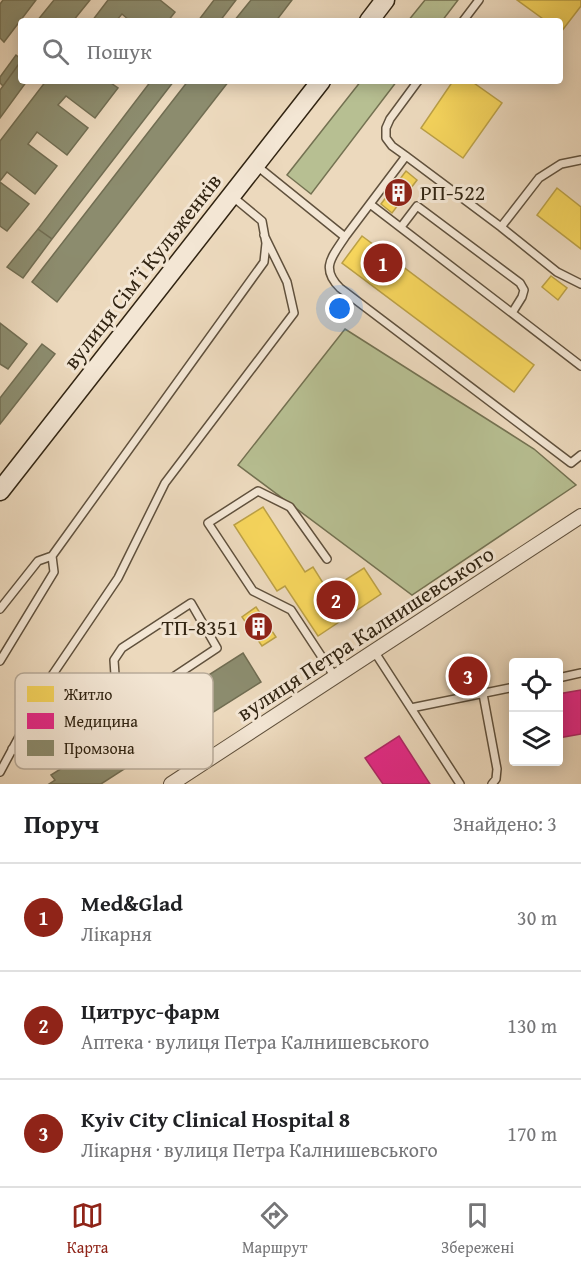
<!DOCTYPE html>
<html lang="uk">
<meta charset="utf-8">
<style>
body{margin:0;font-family:"Gentium Book Plus",serif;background:#f6f6f6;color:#202124}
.controls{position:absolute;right:18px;bottom:18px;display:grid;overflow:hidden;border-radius:6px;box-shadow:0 3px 15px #0003}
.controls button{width:54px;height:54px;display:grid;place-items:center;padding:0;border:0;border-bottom:2px solid #e0e0e0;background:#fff;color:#202124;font:30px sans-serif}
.you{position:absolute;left:340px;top:309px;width:21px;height:21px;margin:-15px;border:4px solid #fff;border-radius:50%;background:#1a73e8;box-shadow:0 0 0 9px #1a73e833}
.badge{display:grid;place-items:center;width:39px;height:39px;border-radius:50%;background:#8f2418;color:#fff;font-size:20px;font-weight:700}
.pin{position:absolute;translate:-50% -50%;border:3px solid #fff;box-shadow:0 2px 6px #0006}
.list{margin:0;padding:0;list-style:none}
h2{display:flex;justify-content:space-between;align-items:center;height:78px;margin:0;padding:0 24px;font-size:26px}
h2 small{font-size:20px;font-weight:400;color:#757577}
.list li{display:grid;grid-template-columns:39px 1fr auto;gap:18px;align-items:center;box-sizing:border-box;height:108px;padding:0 24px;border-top:2px solid #e0e0e0}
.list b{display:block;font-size:22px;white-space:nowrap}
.list p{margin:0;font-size:20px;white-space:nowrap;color:#757577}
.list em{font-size:20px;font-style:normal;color:#757577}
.icon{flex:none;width:33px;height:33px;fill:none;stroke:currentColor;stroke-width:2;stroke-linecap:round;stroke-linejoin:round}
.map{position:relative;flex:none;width:581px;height:784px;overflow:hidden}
.search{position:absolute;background:#fff;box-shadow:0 3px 15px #0003;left:18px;right:18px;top:18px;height:66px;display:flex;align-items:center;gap:15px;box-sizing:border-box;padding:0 21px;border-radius:6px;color:#757577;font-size:22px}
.sheet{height:402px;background:#fff}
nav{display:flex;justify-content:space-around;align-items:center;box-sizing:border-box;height:84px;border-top:2px solid #e0e0e0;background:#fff;font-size:16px;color:#757577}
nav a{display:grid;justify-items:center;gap:3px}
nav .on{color:#8f2418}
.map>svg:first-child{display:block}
.green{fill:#b7bf92;stroke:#747252;stroke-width:1.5}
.homes{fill:#f6d55c;stroke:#bba046;stroke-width:1.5}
.health{fill:#e7298a;stroke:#b02866;stroke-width:1.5}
.industry{fill:#8c8c6e;stroke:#716d52;stroke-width:1.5}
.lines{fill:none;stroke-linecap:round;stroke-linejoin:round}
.service-casing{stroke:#60513d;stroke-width:10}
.minor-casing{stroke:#60513d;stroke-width:16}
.secondary-casing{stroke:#312412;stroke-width:21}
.service{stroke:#f3e6d4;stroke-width:7}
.minor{stroke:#f3e6d4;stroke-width:14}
.secondary{stroke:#f3e6d4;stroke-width:18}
.labels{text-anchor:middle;stroke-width:6;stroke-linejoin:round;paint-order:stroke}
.poi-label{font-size:22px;fill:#312412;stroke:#f3e6d4;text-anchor:start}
.street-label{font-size:22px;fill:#312412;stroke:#f3e6d4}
.key{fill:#f3e6d4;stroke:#b9ac9a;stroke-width:1.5}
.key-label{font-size:16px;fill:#312412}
</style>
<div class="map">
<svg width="581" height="784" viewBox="0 0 581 784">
<rect width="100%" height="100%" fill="#ecd9bd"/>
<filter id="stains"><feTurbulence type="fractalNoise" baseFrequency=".00333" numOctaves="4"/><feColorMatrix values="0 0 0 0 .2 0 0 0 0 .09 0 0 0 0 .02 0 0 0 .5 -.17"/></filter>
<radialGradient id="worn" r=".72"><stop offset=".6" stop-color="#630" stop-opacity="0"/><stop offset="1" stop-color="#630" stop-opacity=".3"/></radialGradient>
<path class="green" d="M425 0H458L442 21H408Z
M361 81H397L311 194 287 175Z
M345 329 534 449 576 485 412 595 238 465Z"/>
<path class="homes" d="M517 0H581V6L561 32 560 21H546Z
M453 81H471L502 103 463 158 421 128Z
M406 171 417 180 392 213 381 204Z
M557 188 581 207V249L537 215Z
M362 236 534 365 514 392 342 263Z
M551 276 567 288 558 300 542 287Z
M263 507 305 572 313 567 328 591 364 568 381 594 318 636 285 586 277 591 234 525Z
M256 607 276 637 262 646 242 617Z"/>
<path class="health" d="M581 690V734L558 738V694Z
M399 736 430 784H383L365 758Z"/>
<path class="industry" d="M3 0H36L4 42 0 38V4Z
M54 0H90L73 21H37Z
M108 0H160L175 12 168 21H130L122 14 116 21H92Z
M214 0H236L220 21H198Z
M251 0H292L276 21H234Z
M16 55 21 59V61L3 86 0 83V77Z
M21 61V81H27L0 118V90Z
M46 81H108L118 88 95 118 66 96 58 105 88 128 67 155 37 132 28 144 57 166 35 194 7 172 0 181V141Z
M151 81H174L52 239 38 229Z
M188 81H229L57 302 32 282Z
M0 182 29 204 7 231 0 226Z
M38 229 52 239 23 278 7 267Z
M0 323 27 344 8 369 0 364Z
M42 344 55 354 0 424V398Z
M243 653 261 682 163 744 146 715Z
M146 715 163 744 101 784H49L55 780 51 775Z"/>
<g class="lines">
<defs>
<path id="service" d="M463 21 479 0
M418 81 390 119 386 128V138L392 146 406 156 501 227 557 272 581 284
M257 166 345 237 406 156
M370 204 581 366
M401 227 417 206 520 283 524 290 522 297 512 313
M501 227 539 178 561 164 581 160
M345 237C332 257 320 268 340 288L571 463 581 455
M327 559 290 507 258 491 208 523 253 591 291 610 335 677
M0 609 38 561 52 556 264 262 266 243 262 221 233 197
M374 651 460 784
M0 661 54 572 52 556
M558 678 581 673
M483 694 497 769 496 779 492 784
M411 708 514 687
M12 749 44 763 217 648 191 603 122 648 114 660 115 675 134 703
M0 772 53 674 118 578 165 483 294 313 287 282 264 235"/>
<path id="minor" d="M171 784 581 516"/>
<path id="secondary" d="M369 21 385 0
M0 491 321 81"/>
</defs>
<use href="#service" class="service-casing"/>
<use href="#minor" class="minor-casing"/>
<use href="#secondary" class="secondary-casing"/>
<use href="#service" class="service"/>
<use href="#minor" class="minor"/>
<use href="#secondary" class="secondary"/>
</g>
<defs>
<symbol id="building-disc" viewBox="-11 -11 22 22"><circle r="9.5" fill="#8f2418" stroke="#f3e6d4"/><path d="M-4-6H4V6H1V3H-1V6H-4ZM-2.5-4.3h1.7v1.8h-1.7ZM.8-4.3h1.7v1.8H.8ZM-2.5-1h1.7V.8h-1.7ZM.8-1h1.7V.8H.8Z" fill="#fff"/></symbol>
</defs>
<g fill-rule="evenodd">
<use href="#building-disc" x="382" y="176" width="33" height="33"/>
<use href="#building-disc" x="242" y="610" width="33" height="33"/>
</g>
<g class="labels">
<g class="poi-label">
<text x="420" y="200">РП-522</text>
<text x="238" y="635" text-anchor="end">ТП-8351</text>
</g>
<g class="street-label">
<text transform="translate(142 271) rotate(-52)" y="8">вулиця Сімʼї Кульженків</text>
<text transform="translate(365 633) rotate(-33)" y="8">вулиця Петра Калнишевського</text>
</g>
</g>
<rect x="15" y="673" width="198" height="96" rx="9" class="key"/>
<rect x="27" y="686" width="27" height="16" fill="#f6d55c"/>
<rect x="27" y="713" width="27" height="16" fill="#e7298a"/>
<rect x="27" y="740" width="27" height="16" fill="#8c8c6e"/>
<g class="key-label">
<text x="64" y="700">Житло</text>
<text x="64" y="727">Медицина</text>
<text x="64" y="754">Промзона</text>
</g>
<rect width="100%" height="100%" filter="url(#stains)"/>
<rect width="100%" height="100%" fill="url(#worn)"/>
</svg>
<div class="controls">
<button><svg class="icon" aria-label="locate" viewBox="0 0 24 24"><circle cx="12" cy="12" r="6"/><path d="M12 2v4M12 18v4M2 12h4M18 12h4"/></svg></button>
<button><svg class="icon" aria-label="layers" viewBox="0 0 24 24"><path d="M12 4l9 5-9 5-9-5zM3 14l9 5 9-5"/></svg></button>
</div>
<div class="you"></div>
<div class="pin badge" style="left:383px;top:263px">1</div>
<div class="pin badge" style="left:336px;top:600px">2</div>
<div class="pin badge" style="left:468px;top:676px">3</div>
<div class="search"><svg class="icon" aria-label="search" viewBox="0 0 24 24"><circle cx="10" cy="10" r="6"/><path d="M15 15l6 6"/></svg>Пошук</div>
</div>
<section class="sheet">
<h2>Поруч<small>Знайдено: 3</small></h2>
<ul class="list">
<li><span class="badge">1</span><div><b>Med&amp;Glad</b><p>Лікарня</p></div><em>30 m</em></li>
<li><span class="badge">2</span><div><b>Цитрус-фарм</b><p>Аптека · вулиця Петра Калнишевського</p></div><em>130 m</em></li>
<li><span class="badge">3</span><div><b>Kyiv City Clinical Hospital 8</b><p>Лікарня · вулиця Петра Калнишевського</p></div><em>170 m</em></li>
</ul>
</section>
<nav>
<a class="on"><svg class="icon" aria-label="map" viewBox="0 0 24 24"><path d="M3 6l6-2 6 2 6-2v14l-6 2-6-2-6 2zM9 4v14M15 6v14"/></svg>Карта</a>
<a><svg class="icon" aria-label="directions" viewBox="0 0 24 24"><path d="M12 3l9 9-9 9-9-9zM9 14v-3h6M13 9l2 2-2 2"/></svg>Маршрут</a>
<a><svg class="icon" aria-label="saved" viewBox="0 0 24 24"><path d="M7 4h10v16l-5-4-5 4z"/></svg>Збережені</a>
</nav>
